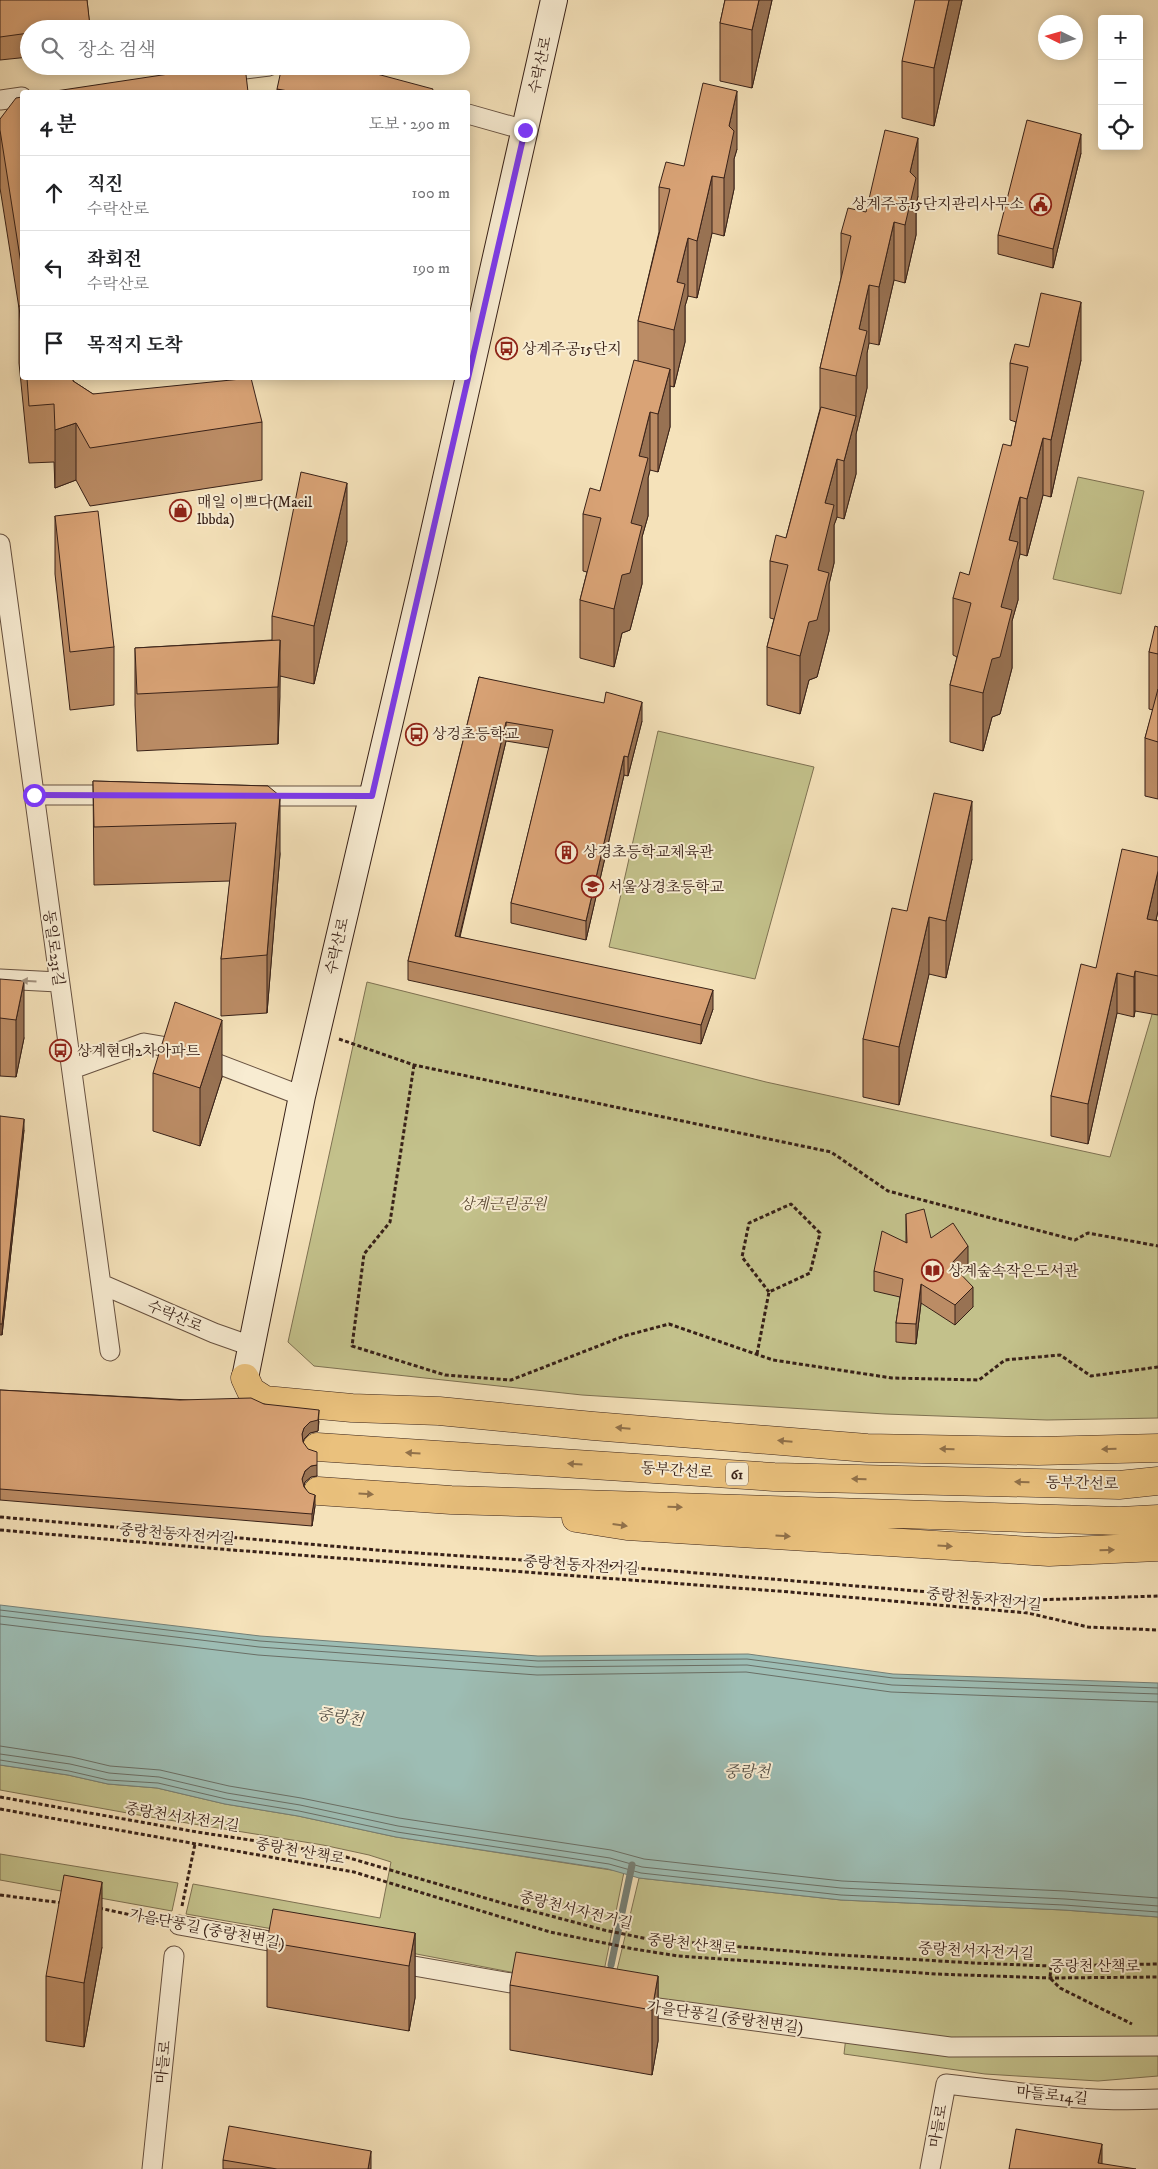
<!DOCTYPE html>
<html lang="ko">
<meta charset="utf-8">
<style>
body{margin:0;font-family:"IM FELL DW Pica","Noto Serif KR",serif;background:#f2f2f2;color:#202124}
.controls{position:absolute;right:15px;top:15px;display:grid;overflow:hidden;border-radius:5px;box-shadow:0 2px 12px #0003}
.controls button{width:45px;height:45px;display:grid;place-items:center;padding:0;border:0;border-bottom:1px solid #e0e0e0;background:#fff;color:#202124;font:25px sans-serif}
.compass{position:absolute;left:1038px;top:15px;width:45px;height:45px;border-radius:50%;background:#fff;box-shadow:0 2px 12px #0003;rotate:275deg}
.stop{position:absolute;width:15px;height:15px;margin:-11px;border:4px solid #7c3aed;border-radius:50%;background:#fff}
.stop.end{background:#7c3aed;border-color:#fff;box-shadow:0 1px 5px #0008}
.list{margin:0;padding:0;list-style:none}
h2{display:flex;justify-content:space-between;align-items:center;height:65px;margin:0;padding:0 20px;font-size:21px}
h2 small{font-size:16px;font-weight:400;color:#757577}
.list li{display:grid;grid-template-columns:32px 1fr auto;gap:15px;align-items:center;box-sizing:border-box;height:75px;padding:0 20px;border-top:1px solid #e0e0e0}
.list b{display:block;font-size:19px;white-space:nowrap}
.list p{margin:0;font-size:16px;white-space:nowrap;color:#757577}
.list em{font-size:16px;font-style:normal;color:#757577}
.icon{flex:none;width:28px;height:28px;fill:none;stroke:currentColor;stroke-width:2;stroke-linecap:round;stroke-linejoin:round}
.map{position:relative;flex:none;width:1158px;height:2169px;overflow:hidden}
.search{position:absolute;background:#fff;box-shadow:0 2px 12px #0003;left:20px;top:20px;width:450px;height:55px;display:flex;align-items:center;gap:12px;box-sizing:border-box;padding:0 18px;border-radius:28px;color:#757577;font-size:19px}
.panel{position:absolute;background:#fff;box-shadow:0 2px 12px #0003;left:20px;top:90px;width:450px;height:290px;border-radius:5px}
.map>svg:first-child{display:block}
.green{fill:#c3c18b;stroke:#7e7152}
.water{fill:#9dbdb4;stroke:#757f76}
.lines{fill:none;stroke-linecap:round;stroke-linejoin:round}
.shore{stroke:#6a6f66;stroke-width:1}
.stream{stroke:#757f76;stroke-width:7}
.street-casing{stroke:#675140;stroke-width:21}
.secondary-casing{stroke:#382118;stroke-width:28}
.highway-casing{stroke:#382118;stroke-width:29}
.path{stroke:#382118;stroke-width:3;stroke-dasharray:4 2.5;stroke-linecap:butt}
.street{stroke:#f8ecd2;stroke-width:19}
.secondary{stroke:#f8ecd2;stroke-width:26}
.highway{stroke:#eac17d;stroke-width:28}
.wall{fill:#bb8c65;stroke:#382118}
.shaded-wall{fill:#987253;stroke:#382118}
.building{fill:#d9a376;stroke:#382118}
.oneway{fill:#a2917e}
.oneway2{fill:#91714a}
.route{stroke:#7c3aed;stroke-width:6}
.labels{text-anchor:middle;stroke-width:4;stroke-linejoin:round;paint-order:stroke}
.shield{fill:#f8ecd2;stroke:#725e50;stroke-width:1}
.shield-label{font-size:14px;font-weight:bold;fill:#382118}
.street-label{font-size:15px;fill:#382118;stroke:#f8ecd2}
.poi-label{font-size:15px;fill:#382118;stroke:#f8ecd2;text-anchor:start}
.park-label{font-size:15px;font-style:italic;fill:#5b4935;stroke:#f8ecd2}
.water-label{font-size:16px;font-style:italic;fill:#565047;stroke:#f8ecd2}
</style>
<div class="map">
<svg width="1158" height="2169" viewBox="0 0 1158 2169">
<rect width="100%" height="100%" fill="#f5e2ba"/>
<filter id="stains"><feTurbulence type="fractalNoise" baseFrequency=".004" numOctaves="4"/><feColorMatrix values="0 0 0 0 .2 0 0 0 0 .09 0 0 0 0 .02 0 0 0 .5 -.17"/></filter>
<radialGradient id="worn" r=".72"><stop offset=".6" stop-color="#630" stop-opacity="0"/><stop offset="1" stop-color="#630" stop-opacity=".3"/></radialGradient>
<path class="green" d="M1078 477 1144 491 1121 594 1053 579Z
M658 731 814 767 755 979 609 947Z
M367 982 766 1082 1110 1157 1158 994V1418L1047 1420 885 1414 582 1395 314 1366 288 1342Z
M0 1765 68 1775 108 1784 157 1788 225 1804 298 1816 396 1837 624 1872 604 1971 616 1974 639 1878 841 1900 1064 1910 1158 1917V2076L1098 2081 985 2074 844 2054 847 2028 683 2005 406 1952 186 1914 193 1884 380 1918 391 1862 369 1855 323 1845 144 1816 0 1790Z
M0 1854 178 1883 172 1911 0 1880Z"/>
<path class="water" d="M0 1605 260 1636 538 1656 748 1654 893 1674 1158 1683V1917L1064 1910 841 1900 639 1878 608 1869 396 1837 298 1816 225 1804 157 1788 108 1784 68 1775 0 1765Z"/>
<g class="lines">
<path class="shore" d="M0 1610 260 1641 538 1661 747 1659 893 1678 1158 1688
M0 1616 259 1647 537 1667 747 1665 892 1685 1158 1694
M0 1624 258 1655 537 1675 746 1672 891 1692 1158 1702
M0 1746 72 1757 110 1766 160 1770 229 1786 301 1798 399 1818 611 1850 644 1859 842 1881 1065 1891 1158 1898
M0 1754 70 1764 109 1773 159 1777 227 1793 300 1805 398 1826 610 1858 642 1867 841 1888 1065 1899 1158 1906
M0 1760 69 1771 108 1780 158 1783 226 1799 299 1811 397 1832 609 1864 641 1873 841 1895 1064 1905 1158 1912"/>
<path class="stream" d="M611 1965 632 1865"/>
<defs>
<path id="street" d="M220 72 269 66
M0 100 22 97
M468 114 525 130
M0 544 110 1351
M34 795H118
M253 796H372
M0 979 58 982
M72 1069 144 1043 179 1049 302 1096
M101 1284 214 1333 251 1346
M179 1925 292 1945
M391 1962 534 1987
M635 2005 950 2047 1158 2046
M152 2169 174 1956
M930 2169 946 2084C1017 2092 1087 2103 1158 2099"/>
<path id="secondary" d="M245 1378 302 1096 424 576 554 0"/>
<path id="highway" d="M245 1378 251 1391 265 1400 352 1408 439 1411 593 1426 867 1448 1038 1451 1158 1448
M317 1447 774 1477 1119 1485 1158 1481
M318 1491 451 1500 1120 1521 1158 1519
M576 1518 627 1526 1049 1552 1158 1547"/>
</defs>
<use href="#street" class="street-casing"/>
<use href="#secondary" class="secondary-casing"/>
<use href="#highway" class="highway-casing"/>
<path class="path" d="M339 1039 414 1065 831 1152 888 1191 1075 1240 1088 1233 1158 1246
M414 1065 390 1222 364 1254 352 1346 445 1375 511 1380 624 1336 669 1324 773 1360 892 1378 979 1380 1005 1360 1060 1355 1091 1376 1158 1367
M757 1354 769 1292 810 1273 820 1233 791 1204 749 1223 742 1257 769 1292
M0 1517 388 1551 612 1566 1003 1598 1034 1600 1158 1596
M0 1530 232 1550 790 1592 1028 1613 1088 1627 1158 1630
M0 1797 197 1832 283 1845 346 1857 509 1905 604 1930 648 1939 824 1954 973 1963 1051 1966 1158 1964
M0 1809 354 1872 550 1932 634 1949 678 1956 936 1974 1050 1978 1158 1977
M0 1895 63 1903
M182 1906 195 1844
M99 1908 159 1921
M1051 1966 1050 1978 1060 1988 1132 2024"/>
<use href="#street" class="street"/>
<use href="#secondary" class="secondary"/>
<use href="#highway" class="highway"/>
</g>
<path class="wall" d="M0 0H87L90 29H29V57L0 60Z
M725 0H772L752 88 720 81V23Z
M962 0 934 126 902 118V61Z
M277 89 433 92H277Z
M22 97V378H73V381L93 394 262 422V480L90 506 76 480 55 488 54 462 29 463 19 363V308L0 188V119Z
M737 149 734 159V189L724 236 712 233 697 298 688 296 685 306V342L674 387 670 386V427L658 472 650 470 648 478V516L642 537V584L630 630 622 633 614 667 580 658V600L587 572 583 571V514L600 491 638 361V321L659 232V187L684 166Z
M1081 153 1053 268 998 254V235Z
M918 196 916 205V235L905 283 894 280 879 345 869 343 867 353V388L856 434V474L844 519 837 517 834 525V563L829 584V631L817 677 809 680 800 714 767 705V647L774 619 770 618V561L786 538 820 409V368L841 278V233L866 212Z
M1081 360 1051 497 1043 495 1027 556 1020 554 1018 562V600L1012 621V668L1000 714 992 717 983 751 950 742V685L957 657 953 655V598L969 575 1011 446 1016 422 1010 420V363Z
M55 516 114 647V705L70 710 55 574Z
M347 541 314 684 280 676 278 744 137 751 135 705V648L272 640V616Z
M1158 627V799L1145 796V738L1153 710 1149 709V652Z
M479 677 642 721 628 776 624 775 586 940 511 923V903L549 748 506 741 460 937 713 1009 701 1044 408 980V961Z
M93 781 268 786 280 854 267 1013 221 1016V959L230 881 94 885Z
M1158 857V911L1156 920 1158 921V1015L1135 1011 1134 1017 1117 1013 1088 1144 1051 1136V1096L1096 968Z
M972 859 946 978 929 974 899 1105 863 1097V1039L907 911Z
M0 979 24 1038 16 1077 0 1076Z
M153 1073 222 1077 200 1146 153 1131Z
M0 1116 24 1130 2 1335H0Z
M906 1214 931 1238 968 1265 960 1274 973 1307 955 1325 921 1303 916 1344 896 1342V1323L900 1297 874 1291V1271L906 1243Z
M0 1390 264 1404 319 1421 318 1431 310 1433 304 1439 303 1442 317 1476 311 1477 305 1482 304 1486 315 1506 312 1526 0 1500Z
M415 1933V1998L409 2031 267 2007V1942Z
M102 1947 84 2047 46 2041V1976Z
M658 1976V2041L652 2075 510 2050V1985Z
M223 2160 371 2169H223Z"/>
<path class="shaded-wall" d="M759 0H772L752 88V30Z
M949 0H962L934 126V68Z
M737 91V149L734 159V189L724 236V178L729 126Z
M1081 134V153L1053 268V249Z
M918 138V196L916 205V235L905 283V225L910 172Z
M712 176V233L697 298V241Z
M894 222V280L879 345V287Z
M688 238V296L685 306V342L674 387V330L677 282Z
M869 285V343L867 353V388L856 434V474L844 519V461L856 416V376L859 329Z
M1081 302V360L1051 497V440Z
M670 369V427L658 472V414Z
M650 412V470L648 478V516L642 537V584L630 630 622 633 614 667V609L639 456Z
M76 423V480L55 488V430Z
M1043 438V495L1027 556V499Z
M837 459V517L834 525V563L829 584V631L817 677 809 680 800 714V656L818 570 825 503Z
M347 483V541L314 684V626Z
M1020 497V554L1018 562V600L1012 621V668L1000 714 992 717 983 751V693L1001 607 1009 540Z
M280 640V697L278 744V687Z
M642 702V721L628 776V757Z
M506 722V741L455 955V936Z
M624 756V775L586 940V921Z
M280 796V854L267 1013V955Z
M972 801V859L946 978V921Z
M1158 871V911L1147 959V919Z
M929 917V974L899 1105V1047Z
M1135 971V1011L1134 1017V977Z
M1117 973V1013L1088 1144V1104Z
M24 981V1038L16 1077V1020Z
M713 990V1009L701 1044V1025Z
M222 1020V1077L200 1146V1088Z
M24 1119V1130L2 1335V1324Z
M968 1246V1265L951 1284V1264Z
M921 1284V1303L916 1344V1324Z
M973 1287V1307L955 1325V1305Z
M319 1410 318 1431 310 1433 304 1439 302 1446V1434L304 1428Z
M317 1465V1476L311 1477 305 1482 302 1490V1479L305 1471 311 1466Z
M315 1495V1506L312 1526V1514Z
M102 1882V1947L84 2047V1983Z
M415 1933V1998L409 2031V1966Z
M658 1976V2041L652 2075V2010Z
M1102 2144V2169L1098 2163Z
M371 2151V2169H368Z"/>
<path class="building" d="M0 0H87L90 26 70 29H29V33L0 37Z
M725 0H759L752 30 720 23Z
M915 0H949L934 68 902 61Z
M222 66H245L248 92H49Z
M282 66H347L433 89 432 92H294L277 89Z
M703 83 737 91 729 126 734 131 724 178 712 176 697 241 688 238 677 282 685 284 674 330 638 321 670 189 659 187 666 162 684 166Z
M22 97V270L0 130V119L16 98Z
M1027 120 1081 134 1053 249 998 235Z
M885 130 918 138 910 172 916 178 905 225 894 222 879 287 869 285 859 329 867 331 856 376 820 368 851 236 841 233 848 208 866 212Z
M1041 293 1081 302 1051 440 1043 438 1027 499 1020 497 1009 540 1018 542 1001 607 1012 610 1000 657 992 659 983 693 950 685 971 603 953 598 960 572 969 575 1003 444 1011 446 1028 367 1010 363 1015 344 1029 347Z
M19 306H22V337Z
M634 360 670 369 658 414 650 412 639 456 648 458 631 523 642 526 630 573 622 575 614 609 580 600 601 518 583 514 590 488 600 491Z
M27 378H73V381L93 394 251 378 262 422 90 448 76 423 55 430 54 404 29 406Z
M821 407 856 416 844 461 837 459 825 503 834 505 818 570 829 573 817 620 809 622 800 656 767 647 788 565 770 561 776 535 786 538Z
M301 472 347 483 314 626 272 616Z
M98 511 114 647 70 652 55 516Z
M1155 626 1158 627V654L1149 652Z
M280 640 278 687 137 694 135 648Z
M479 677 604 703 606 692 642 702 628 757 624 756 586 921 511 903 553 730 506 722 455 936 713 990 701 1025 408 961Z
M1158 689V742L1145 738Z
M93 781 268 786 280 796 267 955 221 959 236 823 94 827Z
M934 793 972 801 946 921 929 917 899 1047 863 1039 892 908 907 911Z
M1122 849 1158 857V871L1147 919 1158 921V976L1135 971 1134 977 1117 973 1088 1104 1051 1096 1081 964 1096 968Z
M0 979 24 981 16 1020 0 1018Z
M175 1002 222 1020 200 1088 153 1073Z
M0 1116 24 1119 2 1324H0Z
M924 1209 931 1238 953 1223 968 1246 951 1264 973 1287 955 1305 921 1284 916 1324 896 1323 903 1279 874 1271 882 1231 907 1243 906 1214Z
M0 1390 180 1400 251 1398 264 1404 319 1410 318 1420 310 1422 304 1428 302 1434 303 1442 308 1449 317 1452V1465L311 1466 305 1471 302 1479 304 1487 309 1493 315 1495 312 1514 0 1489Z
M64 1875 102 1882 84 1983 46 1976Z
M273 1909 415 1933 409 1966 267 1942Z
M516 1952 658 1976 652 2010 510 1985Z
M229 2126 371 2151 368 2169H277L223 2160Z
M1016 2129 1102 2144 1098 2163 1136 2169H1009Z"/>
<defs><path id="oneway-solid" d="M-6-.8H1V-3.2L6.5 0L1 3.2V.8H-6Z" transform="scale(1.25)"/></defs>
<use class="oneway" href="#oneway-solid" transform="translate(29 981) rotate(-177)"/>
<g class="oneway2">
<use href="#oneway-solid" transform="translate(623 1428) rotate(-175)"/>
<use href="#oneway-solid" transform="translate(785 1441) rotate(-175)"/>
<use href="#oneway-solid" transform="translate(947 1449) rotate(-179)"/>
<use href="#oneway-solid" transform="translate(1109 1449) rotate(179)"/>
<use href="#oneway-solid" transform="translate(413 1453) rotate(-176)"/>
<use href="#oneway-solid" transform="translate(575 1464) rotate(-176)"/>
<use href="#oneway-solid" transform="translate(859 1479) rotate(-179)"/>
<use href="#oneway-solid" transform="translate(1022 1482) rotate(-179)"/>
<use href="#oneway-solid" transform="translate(366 1494) rotate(4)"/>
<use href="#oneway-solid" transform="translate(675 1507) rotate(2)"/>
<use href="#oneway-solid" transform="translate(620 1525) rotate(8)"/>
<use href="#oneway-solid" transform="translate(783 1536) rotate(4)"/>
<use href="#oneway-solid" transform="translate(945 1546) rotate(4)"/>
<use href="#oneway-solid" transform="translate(1107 1550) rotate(-2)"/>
</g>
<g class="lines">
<path class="route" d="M34 795 372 796 525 130"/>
</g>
<defs>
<symbol id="civic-ring" viewBox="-11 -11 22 22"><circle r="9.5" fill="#f8ecd2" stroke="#8f2418" stroke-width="1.5"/><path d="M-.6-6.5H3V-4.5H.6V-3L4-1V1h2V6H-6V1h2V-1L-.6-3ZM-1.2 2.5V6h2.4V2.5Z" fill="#8f2418"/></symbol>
<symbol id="bus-ring" viewBox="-11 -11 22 22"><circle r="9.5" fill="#f8ecd2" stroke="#8f2418" stroke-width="1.5"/><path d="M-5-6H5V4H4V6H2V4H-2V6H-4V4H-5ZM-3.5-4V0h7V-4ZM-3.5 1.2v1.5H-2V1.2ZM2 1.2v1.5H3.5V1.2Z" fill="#8f2418"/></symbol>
<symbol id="shop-ring" viewBox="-11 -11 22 22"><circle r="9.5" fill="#f8ecd2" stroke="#8f2418" stroke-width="1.5"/><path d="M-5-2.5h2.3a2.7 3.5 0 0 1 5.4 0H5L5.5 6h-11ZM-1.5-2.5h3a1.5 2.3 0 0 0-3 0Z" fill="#8f2418"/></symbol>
<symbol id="building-ring" viewBox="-11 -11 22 22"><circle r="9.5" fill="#f8ecd2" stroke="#8f2418" stroke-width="1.5"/><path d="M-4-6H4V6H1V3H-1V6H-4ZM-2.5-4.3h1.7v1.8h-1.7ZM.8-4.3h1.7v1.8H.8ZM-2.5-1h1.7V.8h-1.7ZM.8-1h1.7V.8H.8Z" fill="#8f2418"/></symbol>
<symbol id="school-ring" viewBox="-11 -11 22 22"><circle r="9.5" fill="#f8ecd2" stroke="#8f2418" stroke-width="1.5"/><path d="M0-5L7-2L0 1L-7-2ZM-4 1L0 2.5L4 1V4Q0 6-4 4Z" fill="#8f2418"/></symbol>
<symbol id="library-ring" viewBox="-11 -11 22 22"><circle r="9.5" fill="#f8ecd2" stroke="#8f2418" stroke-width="1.5"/><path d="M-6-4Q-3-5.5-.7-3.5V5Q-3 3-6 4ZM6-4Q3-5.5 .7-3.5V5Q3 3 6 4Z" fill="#8f2418"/></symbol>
</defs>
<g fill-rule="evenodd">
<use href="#civic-ring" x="1028" y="192" width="25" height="25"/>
<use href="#bus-ring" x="494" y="336" width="25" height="25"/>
<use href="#shop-ring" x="168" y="498" width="25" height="25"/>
<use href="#bus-ring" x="404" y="722" width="25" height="25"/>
<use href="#building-ring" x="554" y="840" width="25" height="25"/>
<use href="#school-ring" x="580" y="874" width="25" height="25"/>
<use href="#bus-ring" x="48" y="1038" width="25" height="25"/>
<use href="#library-ring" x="920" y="1258" width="25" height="25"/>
</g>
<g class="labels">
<rect class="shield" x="726" y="1462.5" width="22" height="23" rx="4"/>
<g class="shield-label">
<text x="737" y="1479">61</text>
</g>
<g class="street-label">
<text transform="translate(540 65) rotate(-78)" y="5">수락산로</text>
<text transform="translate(337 946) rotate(-77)" y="5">수락산로</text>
<text transform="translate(54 948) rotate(82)" y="5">동일로231길</text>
<text transform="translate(175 1316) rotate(23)" y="5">수락산로</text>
<text transform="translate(677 1470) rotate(4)" y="5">동부간선로</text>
<text transform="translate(1082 1483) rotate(1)" y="5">동부간선로</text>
<text transform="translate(177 1534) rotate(5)" y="5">중랑천동자전거길</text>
<text transform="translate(581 1565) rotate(4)" y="5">중랑천동자전거길</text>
<text transform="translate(984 1599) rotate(6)" y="5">중랑천동자전거길</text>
<text transform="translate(182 1817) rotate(9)" y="5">중랑천서자전거길</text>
<text transform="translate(300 1851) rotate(10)" y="5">중랑천 산책로</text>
<text transform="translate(576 1910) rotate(14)" y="5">중랑천서자전거길</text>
<text transform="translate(207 1929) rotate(11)" y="5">가을단풍길 (중랑천변길)</text>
<text transform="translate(692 1944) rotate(6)" y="5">중랑천 산책로</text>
<text transform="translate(976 1951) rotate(3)" y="5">중랑천서자전거길</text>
<text x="1095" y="1971">중랑천 산책로</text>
<text transform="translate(725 2017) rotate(8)" y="5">가을단풍길 (중랑천변길)</text>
<text transform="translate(163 2062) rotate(-84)" y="5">마들로</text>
<text transform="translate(1052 2095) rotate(6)" y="5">마들로14길</text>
<text transform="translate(938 2126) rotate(-80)" y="5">마들로</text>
</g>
<g class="poi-label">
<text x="1024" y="209" text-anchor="end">상계주공15단지관리사무소</text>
<text x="522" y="354">상계주공15단지</text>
<text x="197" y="507">매일 이쁘다(Maeil<tspan x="197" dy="17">lbbda)</tspan></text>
<text x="432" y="739">상겅초등학교</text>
<text x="583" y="857">상경초등학교체육관</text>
<text x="608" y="892">서울상경초등학교</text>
<text x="77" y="1056">상계현대2차아파트</text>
<text x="948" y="1276">상계숲속작은도서관</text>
</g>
<g class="park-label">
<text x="503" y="1209">상계근린공원</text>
</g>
<g class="water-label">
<text transform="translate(340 1716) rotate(8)" y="6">중랑천</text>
<text x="747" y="1777">중랑천</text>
</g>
</g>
<rect width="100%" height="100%" filter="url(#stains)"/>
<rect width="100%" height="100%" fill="url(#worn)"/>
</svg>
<div class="controls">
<button>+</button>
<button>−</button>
<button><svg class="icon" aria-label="locate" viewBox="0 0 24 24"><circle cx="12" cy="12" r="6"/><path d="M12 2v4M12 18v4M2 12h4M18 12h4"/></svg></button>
</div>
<svg class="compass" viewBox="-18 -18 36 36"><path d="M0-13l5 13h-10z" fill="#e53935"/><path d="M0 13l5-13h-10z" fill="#757577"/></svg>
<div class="stop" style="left:34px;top:795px"></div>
<div class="stop end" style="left:525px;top:130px"></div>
<div class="search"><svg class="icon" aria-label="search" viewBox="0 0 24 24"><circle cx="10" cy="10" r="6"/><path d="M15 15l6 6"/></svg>장소 검색</div>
<section class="panel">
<h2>4 분<small>도보 · 290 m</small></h2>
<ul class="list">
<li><svg class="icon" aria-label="ahead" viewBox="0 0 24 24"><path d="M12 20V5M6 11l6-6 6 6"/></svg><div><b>직진</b><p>수락산로</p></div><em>100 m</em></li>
<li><svg class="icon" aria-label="left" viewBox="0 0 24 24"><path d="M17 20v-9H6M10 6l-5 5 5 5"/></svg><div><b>좌회전</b><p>수락산로</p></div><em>190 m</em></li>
<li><svg class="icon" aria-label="arrive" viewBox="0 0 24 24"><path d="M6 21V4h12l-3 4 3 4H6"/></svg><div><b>목적지 도착</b></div></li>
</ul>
</section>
</div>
